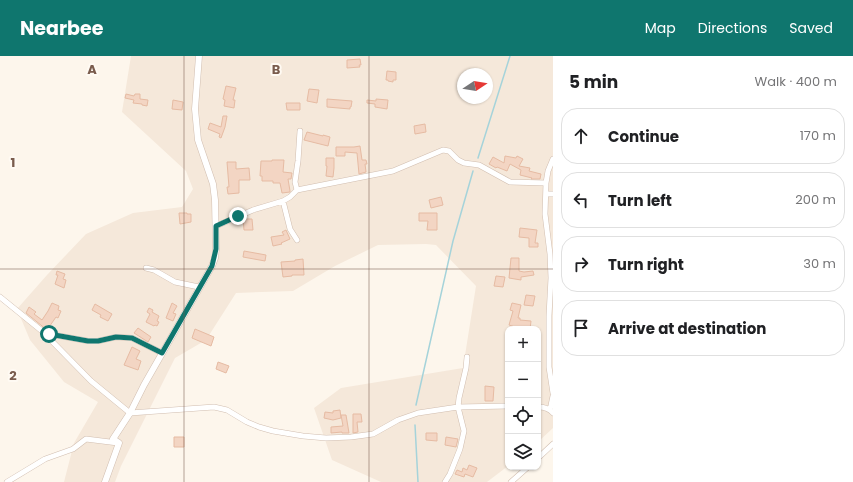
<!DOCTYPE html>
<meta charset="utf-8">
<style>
body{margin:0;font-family:Poppins,sans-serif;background:#f6f6f6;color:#202124}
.controls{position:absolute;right:12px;bottom:12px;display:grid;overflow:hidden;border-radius:8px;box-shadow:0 1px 3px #0004}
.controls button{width:36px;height:36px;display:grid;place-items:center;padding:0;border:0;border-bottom:1px solid #e0e0e0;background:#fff;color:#202124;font:20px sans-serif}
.compass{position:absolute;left:457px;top:12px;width:36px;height:36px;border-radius:50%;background:#fff;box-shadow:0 1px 3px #0004;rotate:78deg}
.stop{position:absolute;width:12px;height:12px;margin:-9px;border:3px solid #0f766e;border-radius:50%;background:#fff}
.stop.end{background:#0f766e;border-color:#fff;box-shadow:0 1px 4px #0008}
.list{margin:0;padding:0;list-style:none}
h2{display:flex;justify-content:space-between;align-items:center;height:52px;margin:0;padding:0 16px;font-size:17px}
h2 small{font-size:13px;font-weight:400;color:#757577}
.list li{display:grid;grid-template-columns:26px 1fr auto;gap:12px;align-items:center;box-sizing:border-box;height:56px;margin:0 8px 8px;padding:0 8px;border:1px solid #e0e0e0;border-radius:16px}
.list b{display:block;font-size:15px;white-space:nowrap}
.list em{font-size:13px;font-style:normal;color:#757577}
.icon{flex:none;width:22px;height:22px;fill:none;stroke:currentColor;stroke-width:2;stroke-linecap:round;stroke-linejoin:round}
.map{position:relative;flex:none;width:553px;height:426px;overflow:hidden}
header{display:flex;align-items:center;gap:24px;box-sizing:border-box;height:56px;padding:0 20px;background:#0f766e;color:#fff}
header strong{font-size:19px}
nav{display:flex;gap:22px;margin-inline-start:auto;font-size:14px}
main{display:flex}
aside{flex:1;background:#fff}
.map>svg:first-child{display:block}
.residential{fill:#f5e8da;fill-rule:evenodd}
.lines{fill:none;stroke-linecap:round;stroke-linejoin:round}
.stream{stroke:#a5d3da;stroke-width:1.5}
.building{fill:#f3d5c3;stroke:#e6bba3}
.minor-casing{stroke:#d1beb0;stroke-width:6}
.tertiary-casing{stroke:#d1beb0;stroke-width:7}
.minor{stroke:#fff;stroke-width:5}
.tertiary{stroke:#fff;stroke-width:6}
.route{stroke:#0f766e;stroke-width:5}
.grid{fill:none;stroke:#7a5c4d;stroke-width:1;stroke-opacity:0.55}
.grid-label{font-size:13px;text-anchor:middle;font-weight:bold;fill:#7a5c4d;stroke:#fffaf3;stroke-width:4;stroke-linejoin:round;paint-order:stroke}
</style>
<header>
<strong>Nearbee</strong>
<nav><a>Map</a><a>Directions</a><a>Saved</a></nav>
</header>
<main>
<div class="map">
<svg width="553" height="426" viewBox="0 0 553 426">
<rect width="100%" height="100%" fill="#fdf6ec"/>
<path class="residential" d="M131 0H553V372L538 386V273H508V410L487 426H381L332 404 314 352 341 332 463 312 476 230 436 189 426 188 378 189 335 210 293 235 236 237 206 284 175 302 121 410 115 426H64L74 387 98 346 64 326 30 284 17 253 47 219 86 178 133 157 182 151 193 133 186 115 122 56ZM463 18H487V42H463Z"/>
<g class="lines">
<path class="stream" d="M478 102 510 0
M416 349 453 185 473 115
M415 369 418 426"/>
</g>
<path class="building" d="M360 3 361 9H359L360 11 347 12V4Z
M387 15 396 16V24H393V26L388 25V24H386Z
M226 30 236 32 233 44H235L234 52 224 50 225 44 223 43Z
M309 33 319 34 317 47 307 45Z
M126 38 134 40 135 38H140V43L148 44 147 50 142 49V48L133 47 134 44 125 42Z
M327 43 352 45 351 51H350V53L327 51Z
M376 43 388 44 387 53 375 51V48L367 47V44L376 45Z
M173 44 183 46 182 54 172 53Z
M286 47H300V54H287Z
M223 60H227L225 71 221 82 219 81 220 78 208 73 210 67 221 71Z
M425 68 426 76 415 78 414 70Z
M307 76 323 80V79L330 81 328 90 304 84Z
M360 90 362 104H366L367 108H365L366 116 359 118 357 97 345 96V100H336V91H354Z
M505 100 516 102 517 100 523 103 519 110 530 112 529 115 541 118 540 123H531L532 122 520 119 521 114 510 108 507 115 497 111 496 112 489 108 493 101 504 107Z
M326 102H334V112L333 121 326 120 327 110H326Z
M272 104H284L283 116 292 117 291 123H288L290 135V136L282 137 280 127H273V125H262V120H260L261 105H272Z
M227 106H236V113L249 112 250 124H239V137L228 138 227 131H229Z
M441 141 443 149 431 152 429 144Z
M179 157H187V158H191V166L180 168Z
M419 157H437V174H427L428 165H419Z
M243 163H252L253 174H244Z
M520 172 537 174 535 187H538V191H529V182L519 181Z
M286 174 290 183 281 187 282 188 273 190 271 181 284 179 282 176Z
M244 195 266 199 265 205 243 201Z
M511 202H519V215L524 216 533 215 534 219 521 221V224L509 222Z
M303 203 304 219H292V220L283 221 281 206 295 205V204Z
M57 215 65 218 63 223 66 224 64 232 55 228 58 219H56Z
M496 220 505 221 503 231 494 230Z
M526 239 535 240 533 250 524 249Z
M52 247 59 250 58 254 61 255 58 262 56 261 47 274 26 257 29 251 36 256 34 258 42 264 48 255Z
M172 247 177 250 173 257 176 258 173 265 166 262Z
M512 247 521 249 518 262H520V264L531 265 530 273H521L509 269 513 255 510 254Z
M95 248 112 258 108 265 100 261 101 259 92 254Z
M149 252 153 254 152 256 159 260 157 265 159 266 157 270 155 269 154 270 146 266 150 258 147 256Z
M138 272 151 281 148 286 134 277Z
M195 273 214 281 211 290 192 282Z
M132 291 140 295 136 303 141 305 138 314 124 309Z
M218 306 229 310 226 317 216 313Z
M485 330 494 331 493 345H485Z
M340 354 341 362 333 364 324 362 325 356 333 357V355Z
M353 358H361L362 366H357L358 376 353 377Z
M341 359H346L349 377H342V376L331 377V371L343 370Z
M426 377H437V385L426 384Z
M174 381H184V391H174Z
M446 381 458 383 456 391 445 389Z
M469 409 477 412 473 421 465 418 464 421 455 418 457 414 462 416 463 412 467 414Z"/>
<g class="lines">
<defs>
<path id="minor" d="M300 75 298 105 295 126 297 134 393 115 443 94 449 95 458 104 464 107 479 109 510 126 546 127
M553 103 548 115 546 127 545 158 550 198 551 222 549 260V311L553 337
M546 138H553
M283 145 290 173 297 184
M216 170 253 154 283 145 290 141 297 134
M146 212 154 214 175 226 199 231
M0 241 42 275 91 325 130 357 214 351 227 354 247 366 259 371 273 375 303 380 326 382 351 381 373 378 398 364 418 357 458 351 508 350
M45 279 49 278 88 285H98L116 281 132 282 162 297
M538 351C544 351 549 352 553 357
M550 354 553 340
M538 402 553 388
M7 426 45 403 73 393 86 383 118 387
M445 426 450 418 460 393 464 375 458 351 459 342 466 312 467 301
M511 426 528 411"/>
<path id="tertiary" d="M105 426 119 387 113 383 130 357 144 329 212 210 215 202 216 193 215 144 213 128 198 84 195 53 199 0"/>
</defs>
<use href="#minor" class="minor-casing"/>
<use href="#tertiary" class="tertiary-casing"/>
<use href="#minor" class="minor"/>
<use href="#tertiary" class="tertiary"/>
</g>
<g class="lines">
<path class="route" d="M49 278 88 285H98L116 281 132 282 162 297 212 210 216 193V170L238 160"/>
</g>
<path class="grid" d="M184 0V426M369 0V426M0 213H553"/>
<g class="grid-label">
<text x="92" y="18">A</text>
<text x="276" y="18">B</text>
<text x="13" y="111">1</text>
<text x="13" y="324">2</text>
</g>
</svg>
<div class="controls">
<button>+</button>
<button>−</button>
<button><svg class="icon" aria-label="locate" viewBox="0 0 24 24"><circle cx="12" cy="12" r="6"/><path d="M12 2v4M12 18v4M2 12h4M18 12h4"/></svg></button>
<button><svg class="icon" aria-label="layers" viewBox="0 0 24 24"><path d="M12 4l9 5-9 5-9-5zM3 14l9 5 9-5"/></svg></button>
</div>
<svg class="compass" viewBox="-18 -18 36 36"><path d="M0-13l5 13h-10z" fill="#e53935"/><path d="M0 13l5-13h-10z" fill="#757577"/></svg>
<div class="stop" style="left:49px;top:278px"></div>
<div class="stop end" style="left:238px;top:160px"></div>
</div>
<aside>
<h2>5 min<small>Walk · 400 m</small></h2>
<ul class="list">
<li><svg class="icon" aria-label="ahead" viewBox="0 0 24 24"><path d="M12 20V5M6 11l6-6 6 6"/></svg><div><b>Continue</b></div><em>170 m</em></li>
<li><svg class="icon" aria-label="left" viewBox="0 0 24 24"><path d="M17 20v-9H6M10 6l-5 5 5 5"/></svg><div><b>Turn left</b></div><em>200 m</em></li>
<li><svg class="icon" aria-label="right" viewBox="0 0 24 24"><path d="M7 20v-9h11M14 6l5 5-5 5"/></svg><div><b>Turn right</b></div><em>30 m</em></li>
<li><svg class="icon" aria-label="arrive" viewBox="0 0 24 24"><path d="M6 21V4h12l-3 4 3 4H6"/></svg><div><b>Arrive at destination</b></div></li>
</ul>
</aside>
</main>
